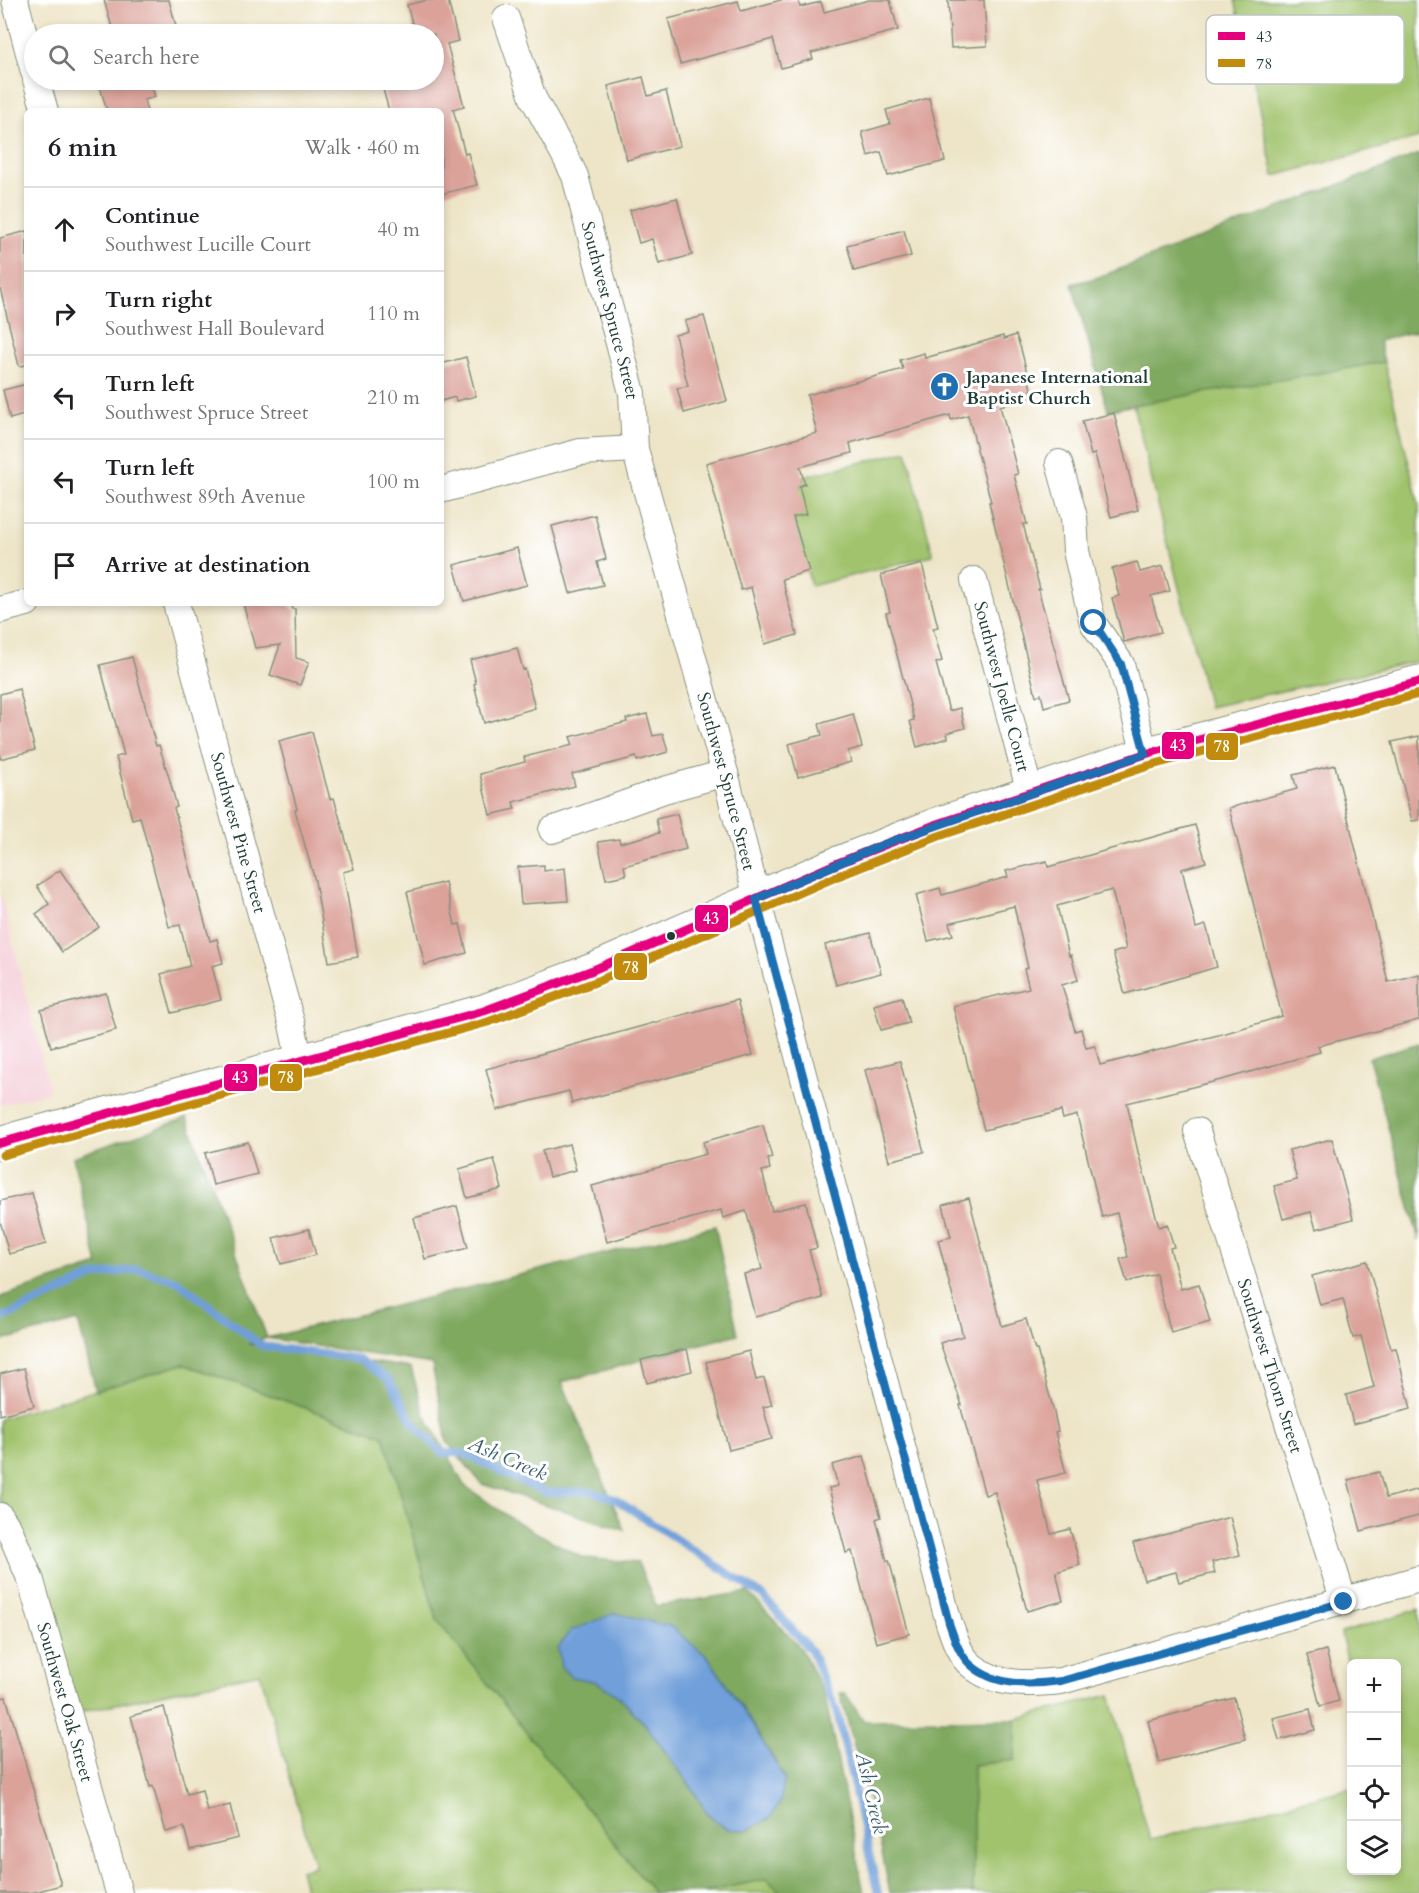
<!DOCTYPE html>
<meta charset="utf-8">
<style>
body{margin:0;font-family:Cardo,serif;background:#f2f2f2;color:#202124}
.controls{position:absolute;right:18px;bottom:18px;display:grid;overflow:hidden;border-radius:9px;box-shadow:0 3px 9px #0003}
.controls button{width:54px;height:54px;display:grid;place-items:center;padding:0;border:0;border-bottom:2px solid #e0e0e0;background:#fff;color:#202124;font:30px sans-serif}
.stop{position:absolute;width:18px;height:18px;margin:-14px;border:4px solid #1f6fb2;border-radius:50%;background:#fff}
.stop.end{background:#1f6fb2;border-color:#fff;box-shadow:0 2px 6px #0008}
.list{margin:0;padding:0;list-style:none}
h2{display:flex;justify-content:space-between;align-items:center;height:78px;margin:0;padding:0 24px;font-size:26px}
h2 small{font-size:20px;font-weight:400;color:#757577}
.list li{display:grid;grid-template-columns:39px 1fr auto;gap:18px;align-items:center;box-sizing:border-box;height:84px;padding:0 24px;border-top:2px solid #e0e0e0}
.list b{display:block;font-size:22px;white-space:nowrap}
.list p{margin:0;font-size:20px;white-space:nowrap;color:#757577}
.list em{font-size:20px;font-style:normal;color:#757577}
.icon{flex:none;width:33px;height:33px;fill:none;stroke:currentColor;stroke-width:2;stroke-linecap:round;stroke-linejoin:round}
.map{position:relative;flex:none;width:1419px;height:1893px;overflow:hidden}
.search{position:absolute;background:#fff;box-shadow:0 3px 9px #0003;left:24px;top:24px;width:420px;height:66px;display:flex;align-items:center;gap:15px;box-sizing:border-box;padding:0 21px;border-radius:33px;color:#757577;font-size:22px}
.panel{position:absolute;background:#fff;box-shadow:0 3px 9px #0003;left:24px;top:108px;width:420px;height:498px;border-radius:9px}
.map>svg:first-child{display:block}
.built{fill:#f5cfda}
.green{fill:#a1c36d;stroke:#608050;stroke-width:1.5}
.forest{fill:#80a960;stroke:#50734a;stroke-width:1.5;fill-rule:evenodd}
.water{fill:#709fd9;stroke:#486e86;stroke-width:1.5}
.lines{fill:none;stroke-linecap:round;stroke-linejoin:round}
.stream{stroke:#709fd9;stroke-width:8}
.building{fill:#dba29a}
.street-casing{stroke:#86917e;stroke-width:28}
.secondary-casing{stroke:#86917e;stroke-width:35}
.street{stroke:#fff;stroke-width:26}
.secondary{stroke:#fff;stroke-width:33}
.bus-1-casing{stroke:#fff;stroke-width:14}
.bus-2-casing{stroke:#fff;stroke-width:14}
.bus-1{stroke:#e5007d;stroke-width:9}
.bus-2{stroke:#c18c0d;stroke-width:9}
.route{stroke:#1f6fb2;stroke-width:8}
.bus-dot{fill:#1f3d34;stroke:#fff;stroke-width:2}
.labels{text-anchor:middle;stroke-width:6;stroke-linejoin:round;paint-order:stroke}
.street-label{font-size:18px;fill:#1f3d34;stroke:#fff}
.poi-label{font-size:18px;font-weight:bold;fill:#1f3d34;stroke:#fff;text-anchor:start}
.water-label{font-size:20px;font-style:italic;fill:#3b5f6e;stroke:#fff}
.key{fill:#fff;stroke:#bcc5c2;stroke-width:1.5}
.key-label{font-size:16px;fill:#1f3d34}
.line-badge{stroke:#fff;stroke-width:2}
.badge-label{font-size:16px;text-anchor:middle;font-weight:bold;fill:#fff}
</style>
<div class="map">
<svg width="1419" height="1893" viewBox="0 0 1419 1893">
<rect width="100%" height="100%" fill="#fff"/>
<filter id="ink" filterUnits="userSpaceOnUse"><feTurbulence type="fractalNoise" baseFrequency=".0167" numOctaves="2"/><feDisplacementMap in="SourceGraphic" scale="12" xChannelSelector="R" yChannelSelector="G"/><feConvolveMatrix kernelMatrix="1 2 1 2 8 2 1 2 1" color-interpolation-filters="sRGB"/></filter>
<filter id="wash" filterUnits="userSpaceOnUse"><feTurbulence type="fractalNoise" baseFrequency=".008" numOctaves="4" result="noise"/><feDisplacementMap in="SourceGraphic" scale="24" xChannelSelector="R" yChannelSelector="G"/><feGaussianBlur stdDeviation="1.35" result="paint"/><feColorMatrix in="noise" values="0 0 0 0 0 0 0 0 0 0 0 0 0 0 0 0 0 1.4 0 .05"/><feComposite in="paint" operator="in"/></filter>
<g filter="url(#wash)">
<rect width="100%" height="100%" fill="#eee5c8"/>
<path class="built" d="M0 891 50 1092 0 1105Z"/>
<path class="green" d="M1235 0H1419V138L1274 176Z
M1384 362 1419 505V661L1209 707 1133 405Z
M907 451 933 555 811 586 793 517 799 486 805 484 803 477Z
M183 1364 384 1436 437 1620 654 1893H306L300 1870 315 1866 260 1673 79 1712 19 1520 0 1500V1419Z
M1419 1609V1893H973V1764L1015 1760 1016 1719 1110 1695 1150 1840 1351 1788 1352 1870H1396V1664H1352L1351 1678 1341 1633Z
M768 1879 781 1893H700Z"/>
<path class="forest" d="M1419 154V330L1379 341 1384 362 1133 405 1108 411 1072 284 1099 277Z
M1419 1043V1240L1369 1058Z
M187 1118 267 1338 715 1226 738 1334 562 1382 624 1530 482 1484 447 1442 432 1364 267 1338 248 1344 411 1368 424 1413 464 1485 513 1520 583 1558 638 1563 656 1606 748 1592 801 1649 825 1696 864 1893H781L767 1879 700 1893H654L437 1620 384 1436 183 1364 96 1391 78 1321 0 1341V1297L98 1265 73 1157ZM708 1657 744 1711 785 1778 746 1830 726 1829 707 1813 692 1788 645 1724 618 1696 597 1682Z
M840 1693H845L864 1721 1016 1719 1015 1760 973 1765V1893H890L879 1838Z"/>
<path class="water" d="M615 1613 670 1626 708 1657 744 1711 785 1779 780 1803 770 1818 746 1831 726 1829 707 1813 692 1788 645 1724 618 1696 597 1682 571 1677 561 1667 558 1648 570 1631Z"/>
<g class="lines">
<path class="stream" d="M0 1319 94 1276 138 1269 177 1281 262 1346 359 1359 389 1380 414 1424 442 1453H462L546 1493 590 1491 615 1499 763 1596 811 1651 837 1712 878 1893"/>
</g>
<g id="blocks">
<path class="building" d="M104 0H169L178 34H114Z
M427 0H448L458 41 447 44 464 106 453 109 465 154 468 153 477 185 441 194V111H389L383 89 419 80H434V34H415L407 5Z
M781 0H798L800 7 821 2 824 12 869 0H890L898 30 811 53 813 59 781 68 773 39 680 64 668 19 738 1 741 11Z
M948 0H984L987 46 951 48Z
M643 77 648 96 666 91 680 146 627 160 608 86Z
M111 80H150L155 97 144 100 147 111H107L99 83Z
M929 98 945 161 888 176 881 152 868 156 862 132 890 124 886 110Z
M677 198 692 255 659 264 652 239 639 243 630 210Z
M904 230 911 256 854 271 847 245Z
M27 231V365L19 366 0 288V238Z
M704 316 727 401 684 413 677 388 688 386 675 335 688 331 685 321Z
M1016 335 1021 349 1033 397 1000 406 1018 474 1014 475 1027 524H1023L1040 589H1038L1069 700 1044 707 1041 694 1036 696 989 502H991L968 415 951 420 950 415 850 443 852 453 800 467 805 484 799 486 806 514 793 517 809 571 782 579 797 635 765 644 751 587 741 590 706 463 817 433 807 395 903 369 900 360 924 353 925 358 1003 336 1004 339Z
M466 357 476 396 456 401 455 397 441 401V364Z
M27 384V414L10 419 3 390Z
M1114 413 1138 510 1111 517 1095 454 1091 455 1082 421Z
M595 515 606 559 597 562 603 585 570 593 552 526Z
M517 548 527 585 464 601 454 565Z
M1137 562 1140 572 1163 566 1170 591 1151 596 1161 632 1124 642 1112 598 1119 596 1112 569Z
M922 564 938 627 933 628 942 661 936 663 949 711 960 708 965 728 947 733 948 738 917 747 910 721 914 720 886 613 890 612 881 575Z
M243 603H290L292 609H295L296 658 309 662 300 685 270 675 280 645 255 648Z
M517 648 523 670 525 669 535 708 484 723 474 684 476 683 470 660Z
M132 657 156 746 159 745 170 781 177 807 174 808 210 941 217 939 223 963 212 966 221 1000 172 1013 161 974 190 966 180 925 169 927 140 817 132 819 116 757 124 755 100 665Z
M19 689 35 750 0 759V694Z
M647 714 653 736 663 734 668 752 637 761 636 757 572 774 575 786 513 802 515 809 490 815 480 774 525 762 524 757 573 745 570 737 627 722 626 719Z
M853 714 862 747 848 751 851 762 798 777 789 744 822 735 819 724Z
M312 732 330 799 334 798 354 869 343 872 358 957 329 962 315 881 295 810 297 809 279 741Z
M1419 736V820L1412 821 1392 742Z
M1335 765 1388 982 1419 974V1020L1318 1046 1320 1052 1225 1079 1127 1103 1138 1152 1159 1227 1167 1224 1174 1247 1170 1248 1181 1289 1199 1284 1210 1322 1171 1333 1156 1274 1127 1282 1120 1259 1128 1257 1117 1213 1102 1217 1077 1115 1063 1119 1061 1111 984 1130 953 1006 1029 988 1024 969 1028 968 1014 906 949 923 953 935 928 941 916 895 940 888 942 895 1008 877 1006 871 1047 861 1048 867 1195 825 1206 862 1182 869 1196 928 1206 925 1217 967 1125 994 1113 953 1126 949 1112 890 1057 906 1069 956 1071 955 1078 980 1062 985 1075 1031 1081 1029 1086 1048 1095 1046 1100 1065 1226 1033 1282 1016 1229 808 1297 789 1293 775Z
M677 814 686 849 624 866 626 875 606 879 598 842 619 839 620 843 659 833 656 819Z
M544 865V871L565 868 568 901 521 904 518 867Z
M60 870 99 927 62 952 36 914 49 904 37 886Z
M445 882 455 925 460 924 467 953 425 965 407 892Z
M870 933 881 973 836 985 825 945Z
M106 993 116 1030 51 1047 41 1010Z
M902 997 909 1023 881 1030 874 1005Z
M737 1000 753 1055 572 1103 569 1091 497 1110 486 1069Z
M900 1061 924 1152 889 1161 865 1070Z
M763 1125 772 1158 768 1159 770 1169 762 1171 772 1211 806 1203 817 1248 809 1250 823 1298 755 1317 744 1274 762 1269 746 1211 723 1218 721 1210 607 1242 592 1186 706 1154 703 1142Z
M1332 1139 1353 1219 1316 1229 1311 1212 1283 1219 1274 1186 1297 1180 1289 1150Z
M248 1142 257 1174 213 1185 205 1153Z
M569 1144 576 1170 549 1177 542 1151Z
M494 1159 502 1189 467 1198 459 1169Z
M32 1193 46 1244 9 1254 0 1221V1201Z
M969 1198 1002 1326 1026 1319 1035 1350H1037L1053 1408 1058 1431 1055 1432 1066 1473 1037 1480 1051 1534 1070 1529 1080 1565 1056 1572 1063 1601 1027 1611 995 1492 985 1495 960 1405H962L940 1343 963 1336 938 1240 951 1237 943 1205Z
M457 1206 468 1248 425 1259 414 1218Z
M309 1229 316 1255 281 1264 273 1238Z
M1367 1261 1391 1349 1396 1348 1411 1409 1353 1424 1346 1395 1374 1387 1361 1336 1353 1338 1343 1299 1320 1305 1312 1276Z
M687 1349 692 1371 647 1383 641 1360Z
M749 1351 756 1380 764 1378 772 1405 763 1407 772 1439 729 1450 706 1362Z
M24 1368 34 1406 0 1415V1374Z
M864 1456 881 1517 876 1519 887 1561 889 1560 909 1634 876 1643 852 1551 846 1553 829 1488 838 1486 832 1465Z
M1379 1472 1386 1498 1419 1489V1516L1361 1531 1348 1480Z
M1230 1517 1240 1555 1212 1562 1215 1573 1179 1582 1176 1572 1144 1580 1133 1543Z
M1326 1650 1339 1701 1320 1706 1307 1655Z
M6 1697 61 1885 31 1893H0V1698Z
M1234 1698 1245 1739 1159 1762 1148 1721Z
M164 1707 187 1794 202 1790 207 1811 230 1805 238 1838 190 1850 184 1827 166 1832 153 1786 150 1787 131 1716Z
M1310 1709 1315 1730 1279 1740 1273 1718Z"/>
</g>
</g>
<g filter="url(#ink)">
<use href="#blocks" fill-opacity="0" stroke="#86917e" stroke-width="1.5"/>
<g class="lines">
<defs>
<g id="street">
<path d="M15 0 34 72"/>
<path id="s1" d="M506 18 533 98 564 154 575 176 632 393 635 449 725 773 784 1003 949 1623C954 1637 959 1655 971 1665 996 1687 1031 1684 1061 1681L1419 1579"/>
<path d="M36 80 45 111"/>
<path d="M1059 463 1074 517 1076 551 1093 623 1121 664 1145 754"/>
<path d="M441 490 580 452 635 449"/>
<path id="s2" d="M974 580 1030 793"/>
<path id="s3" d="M176 603 229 799 292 1025 300 1062"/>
<path d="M0 610 27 603"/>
<path d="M552 830 664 790 725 773"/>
<path id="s4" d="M1197 1131 1344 1602"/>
<path id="s5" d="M0 1516 10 1531 31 1581 119 1893"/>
</g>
<path id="secondary" d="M0 1143 484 1011 593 970 833 865 935 825 1145 754 1419 682"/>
</defs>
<use href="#street" class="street-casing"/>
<use href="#secondary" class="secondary-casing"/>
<use href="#street" class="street"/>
<use href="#secondary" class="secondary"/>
<defs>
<path id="bus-1" d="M0 1143 484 1011 593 970 833 865 935 825 1145 754 1419 682"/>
<path id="bus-2" d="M3 1155 488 1022 598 981 838 876 939 836 1148 766 1419 694"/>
</defs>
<use href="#bus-1" class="bus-1-casing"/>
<use href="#bus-2" class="bus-2-casing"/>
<use href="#bus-1" class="bus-1"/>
<use href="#bus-2" class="bus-2"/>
</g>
</g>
<g class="lines" filter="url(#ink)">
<path class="route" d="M1094 623 1121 664 1145 754 884 844 756 899 949 1623C954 1637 959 1655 971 1665 995 1687 1031 1685 1061 1681L1344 1602"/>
</g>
<defs>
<symbol id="church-disc" viewBox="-11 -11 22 22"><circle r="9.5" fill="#1f6fb2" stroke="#fff"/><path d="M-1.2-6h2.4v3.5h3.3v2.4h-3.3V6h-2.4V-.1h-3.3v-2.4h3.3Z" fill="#fff"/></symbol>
</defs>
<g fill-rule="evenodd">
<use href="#church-disc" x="928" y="370" width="33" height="33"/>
</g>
<circle class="bus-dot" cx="671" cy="936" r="5"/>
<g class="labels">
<g class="street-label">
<text dy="6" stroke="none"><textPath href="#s1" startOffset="312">Southwest Spruce Street</textPath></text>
<text dy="6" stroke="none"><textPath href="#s2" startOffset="110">Southwest Joelle Court</textPath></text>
<text dy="6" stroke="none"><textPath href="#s1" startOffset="798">Southwest Spruce Street</textPath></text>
<text dy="6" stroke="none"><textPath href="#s3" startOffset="238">Southwest Pine Street</textPath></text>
<text dy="6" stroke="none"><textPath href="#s4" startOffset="246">Southwest Thorn Street</textPath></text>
<text dy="6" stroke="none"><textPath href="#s5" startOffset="198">Southwest Oak Street</textPath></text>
</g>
<g class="poi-label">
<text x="966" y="383">Japanese International<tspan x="966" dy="21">Baptist Church</tspan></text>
</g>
<g class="water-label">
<text transform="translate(508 1458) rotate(23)" y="7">Ash Creek</text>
<text transform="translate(872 1793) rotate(77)" y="7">Ash Creek</text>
</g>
</g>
<rect x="1206" y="15" width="198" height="69" rx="9" class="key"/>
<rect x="1218" y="32" width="27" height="8" fill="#e5007d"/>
<rect x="1218" y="59" width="27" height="8" fill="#c18c0d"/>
<g class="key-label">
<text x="1256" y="42">43</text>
<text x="1256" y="69">78</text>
</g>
<g class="line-badge">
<rect x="1161" y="731" width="34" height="29" rx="6" fill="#e5007d"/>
<rect x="1205" y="732" width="34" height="29" rx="6" fill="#c18c0d"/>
<rect x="694" y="904" width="35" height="29" rx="6" fill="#e5007d"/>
<rect x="613" y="952" width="35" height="29" rx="6" fill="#c18c0d"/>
<rect x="269" y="1063" width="34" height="29" rx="6" fill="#c18c0d"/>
<rect x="223" y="1063" width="35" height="29" rx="6" fill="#e5007d"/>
</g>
<g class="badge-label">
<text x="1178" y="751">43</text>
<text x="1222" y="752">78</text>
<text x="711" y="924">43</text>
<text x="631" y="973">78</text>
<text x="286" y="1083">78</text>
<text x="240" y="1083">43</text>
</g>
</svg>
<div class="controls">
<button>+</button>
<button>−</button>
<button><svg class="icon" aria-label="locate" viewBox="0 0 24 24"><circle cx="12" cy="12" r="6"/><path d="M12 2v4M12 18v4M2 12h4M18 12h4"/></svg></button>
<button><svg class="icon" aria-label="layers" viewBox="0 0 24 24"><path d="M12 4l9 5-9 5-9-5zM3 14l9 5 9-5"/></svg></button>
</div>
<div class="stop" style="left:1094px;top:623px"></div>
<div class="stop end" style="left:1344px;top:1602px"></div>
<div class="search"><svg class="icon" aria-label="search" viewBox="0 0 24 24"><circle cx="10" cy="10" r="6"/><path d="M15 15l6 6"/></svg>Search here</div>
<section class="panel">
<h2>6 min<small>Walk · 460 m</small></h2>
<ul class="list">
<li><svg class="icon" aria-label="ahead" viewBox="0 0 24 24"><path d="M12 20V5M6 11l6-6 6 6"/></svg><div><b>Continue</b><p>Southwest Lucille Court</p></div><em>40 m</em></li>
<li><svg class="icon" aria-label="right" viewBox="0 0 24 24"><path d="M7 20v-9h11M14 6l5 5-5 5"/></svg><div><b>Turn right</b><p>Southwest Hall Boulevard</p></div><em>110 m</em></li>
<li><svg class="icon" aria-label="left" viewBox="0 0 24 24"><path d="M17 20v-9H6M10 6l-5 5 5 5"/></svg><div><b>Turn left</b><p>Southwest Spruce Street</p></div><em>210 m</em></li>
<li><svg class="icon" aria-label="left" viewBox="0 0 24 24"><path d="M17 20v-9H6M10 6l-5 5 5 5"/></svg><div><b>Turn left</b><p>Southwest 89th Avenue</p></div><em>100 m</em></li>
<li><svg class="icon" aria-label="arrive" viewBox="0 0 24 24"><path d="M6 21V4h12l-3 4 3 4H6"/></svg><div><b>Arrive at destination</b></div></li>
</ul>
</section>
</div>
